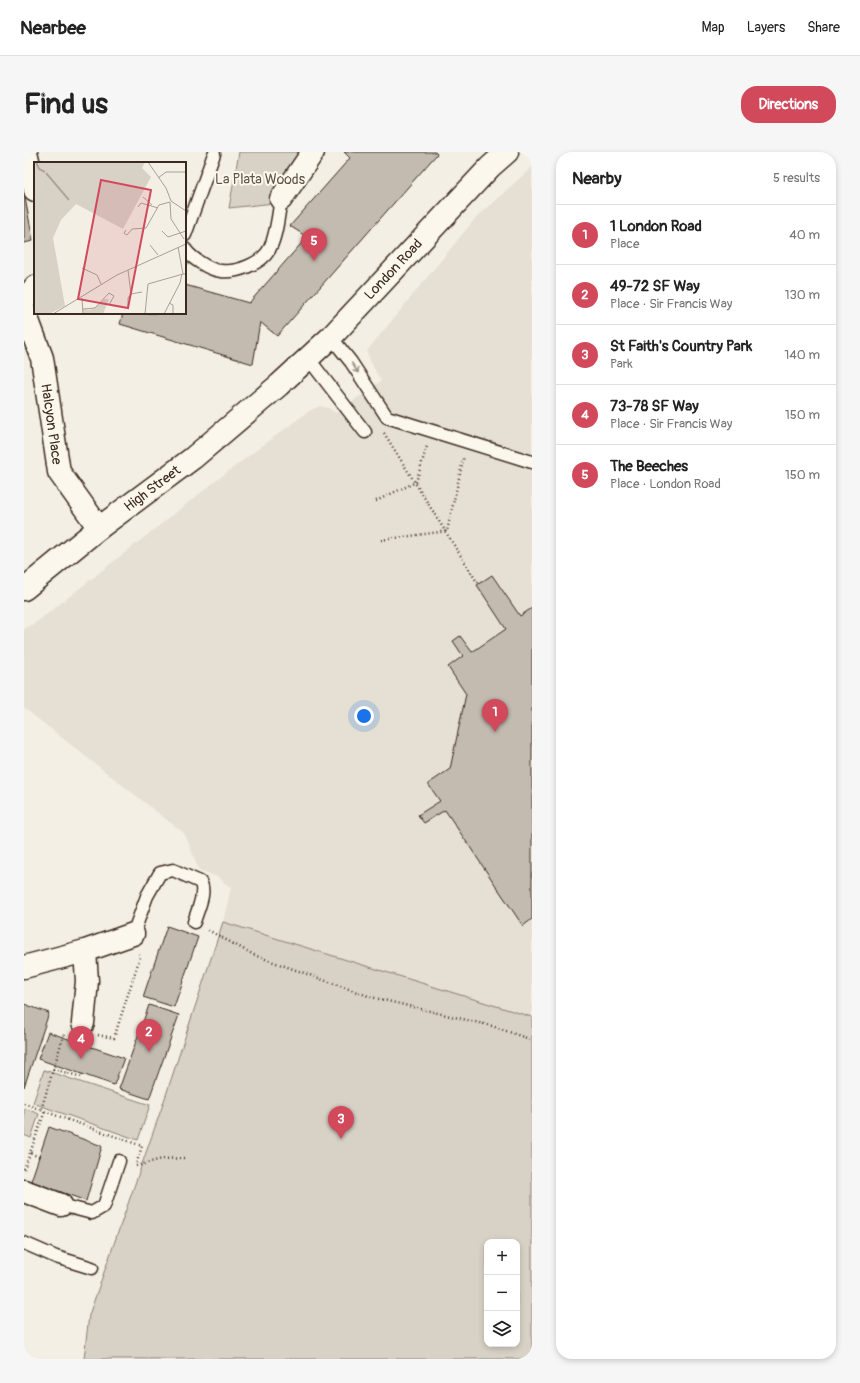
<!DOCTYPE html>
<meta charset="utf-8">
<style>
body{margin:0;font-family:Pangolin,sans-serif;background:#f6f6f6;color:#222}
.controls{position:absolute;right:12px;bottom:12px;display:grid;overflow:hidden;border-radius:8px;box-shadow:0 2px 6px #0003}
.controls button{width:36px;height:36px;display:grid;place-items:center;padding:0;border:0;border-bottom:1px solid #e0e0e0;background:#fff;color:#222;font:20px sans-serif}
.you{position:absolute;left:340px;top:564px;width:14px;height:14px;margin:-10px;border:3px solid #fff;border-radius:50%;background:#1a73e8;box-shadow:0 0 0 6px #1a73e833}
.badge{display:grid;place-items:center;width:26px;height:26px;border-radius:50%;background:#d1495b;color:#fff;font-size:13px;font-weight:700}
.pin{position:absolute;translate:-50% -33px;filter:drop-shadow(0 1px 2px #0008)}
.pin::after{content:'';position:absolute;top:21px;width:14px;height:12px;background:inherit;clip-path:polygon(0 0,100% 0,50% 100%)}
.list{margin:0;padding:0;list-style:none}
h2{display:flex;justify-content:space-between;align-items:center;height:52px;margin:0;padding:0 16px;font-size:17px}
h2 small{font-size:13px;font-weight:400;color:#767676}
.list li{display:grid;grid-template-columns:26px 1fr auto;gap:12px;align-items:center;box-sizing:border-box;height:60px;padding:0 16px;border-top:1px solid #e0e0e0}
.list b{display:block;font-size:15px;white-space:nowrap}
.list p{margin:0;font-size:13px;white-space:nowrap;color:#767676}
.list em{font-size:13px;font-style:normal;color:#767676}
.icon{flex:none;width:22px;height:22px;fill:none;stroke:currentColor;stroke-width:2;stroke-linecap:round;stroke-linejoin:round}
.map{position:relative;flex:none;width:508px;height:1207px;overflow:hidden;border-radius:16px}
header{display:flex;align-items:center;gap:24px;box-sizing:border-box;height:56px;padding:0 20px;background:#fff;border-bottom:1px solid #e0e0e0}
header strong{font-size:19px}
nav{display:flex;gap:22px;margin-inline-start:auto;font-size:14px}
.intro{display:flex;align-items:center;justify-content:space-between;box-sizing:border-box;height:96px;padding:0 24px}
h1{margin:0;font-size:28px}
.button{padding:10px 18px;border-radius:16px;background:#d1495b;color:#fff;font-size:14px;font-weight:700}
main{display:flex;gap:24px;padding:0 24px}
aside{flex:1;background:#fff;border-radius:16px;box-shadow:0 2px 6px #0003}
.map>svg:first-child{display:block}
.built{fill:#e5dfd4}
.green{fill:#d8d1c6;stroke:#8a7e72;fill-rule:evenodd}
.building{fill:#c3bbb0;stroke:#3b2a1e}
.lines{fill:none;stroke-linecap:round;stroke-linejoin:round}
.lane-casing{stroke:#3b2a1e;stroke-width:15}
.street-casing{stroke:#3b2a1e;stroke-width:25}
.primary-casing{stroke:#3b2a1e;stroke-width:25}
.path{stroke:#3b2a1e;stroke-width:2.5;stroke-dasharray:1 3;stroke-linecap:butt}
.lane{stroke:#fbf7ec;stroke-width:12}
.street{stroke:#fbf7ec;stroke-width:22}
.primary{stroke:#fbf7ec;stroke-width:22}
.oneway{stroke:#9b9085}
.labels{text-anchor:middle;stroke-width:4;stroke-linejoin:round;paint-order:stroke}
.park-label{font-size:14px;fill:#625448;stroke:#fbf7ec}
.street-label{font-size:14px;fill:#3b2a1e;stroke:#fbf7ec}
.inset-river{fill:none;stroke:#afa69a;stroke-width:2}
.inset-road{fill:none;stroke:#a9a095;stroke-width:1}
.view{fill:#d1495b;fill-opacity:0.15;stroke:#d1495b;stroke-width:2}
.inset-edge{fill:none;stroke:#3b2a1e;stroke-width:2}
</style>
<header>
<strong>Nearbee</strong>
<nav><a>Map</a><a>Layers</a><a>Share</a></nav>
</header>
<div class="intro"><h1>Find us</h1><a class="button">Directions</a></div>
<main>
<div class="map">
<svg width="508" height="1207" viewBox="0 0 508 1207">
<rect width="100%" height="100%" fill="#f3efe4"/>
<filter id="ink" filterUnits="userSpaceOnUse"><feTurbulence type="fractalNoise" baseFrequency=".025" numOctaves="2"/><feDisplacementMap in="SourceGraphic" scale="8" xChannelSelector="R" yChannelSelector="G"/><feConvolveMatrix kernelMatrix="1 2 1 2 8 2 1 2 1" color-interpolation-filters="sRGB"/></filter>
<g filter="url(#ink)">
<path class="built" d="M508 15V865L199 770 207 736 194 725 175 718 161 682 0 556V477L13 470 202 321 285 259 296 254 304 256 312 261 357 229 346 209 343 199 450 68Z"/>
<path class="green" d="M215 0H285L250 51 205 56Z
M199 770 508 865V1207H60L65 1163 138 955ZM463 1090H493V1192H463Z
M20 918 126 953 114 988 9 951Z
M0 956 15 962 7 986 0 983Z"/>
<path class="building" d="M320 0H411L413 2 253 184 236 170 229 212 96 172 99 161H161V133L225 151 283 85 266 74 326 6Z
M0 40 9 89 0 91Z
M468 423 496 464 508 456V767L499 774 421 658 400 671 394 663 416 649 404 632 426 617 442 542 424 515 439 504 429 489 436 484 448 500 482 477 453 433Z
M143 774 174 785 150 855 119 845Z
M0 852 25 861 0 935Z
M125 853 155 863 125 947 95 937Z
M24 880 100 906 90 933 14 907Z
M25 975 78 994 62 1049 7 1029Z"/>
<g class="lines">
<defs>
<path id="lane" d="M161 83 190 2
M161 97C167 106 185 118 197 119 212 121 237 112 245 98 253 83 254 63 257 47
M307 185 327 210 363 265 508 310
M284 206 341 280
M109 782 123 744 136 721 149 718 176 730C183 740 173 759 170 770
M37 1053 68 1061 80 1054 95 1009
M0 1091 32 1105 68 1116"/>
<path id="street" d="M2 0 11 38
M257 47 289 0
M0 149 11 135
M0 158 18 206 35 320 75 376
M0 815 61 799 109 782
M59 871 63 829 61 799
M0 1039 37 1053"/>
<path id="primary" d="M0 437 75 376 169 306 255 233 307 185 466 15 483 0"/>
</defs>
<use href="#lane" class="lane-casing"/>
<use href="#street" class="street-casing"/>
<use href="#primary" class="primary-casing"/>
<path class="path" d="M360 281 453 430 459 429
M352 349 392 330 403 294
M357 388 423 379 440 304
M184 778 230 803 347 845 468 874 508 888
M74 883 90 886 116 805 115 802
M66 895 68 889
M29 917 58 925 59 922
M0 951 17 958 40 882
M17 958 118 994 112 1013
M15 1005 6 1001 21 959
M112 1014 138 1007 162 1006
M0 1017 6 1001"/>
<use href="#lane" class="lane"/>
<use href="#street" class="street"/>
<use href="#primary" class="primary"/>
</g>
<defs><path id="oneway-shaft" d="M-6 0H5M1.5-3L5.5 0L1.5 3" fill="none" stroke-width="1.6" stroke-linecap="round" stroke-linejoin="round"/></defs>
<use class="oneway" href="#oneway-shaft" transform="translate(331 216) rotate(57)"/>
</g>
<g class="labels">
<g class="park-label">
<text x="236" y="32">La Plata Woods</text>
</g>
<g class="street-label">
<text transform="translate(369 117) rotate(-47)" y="5">London Road</text>
<text transform="translate(28 272) rotate(82)" y="5">Halcyon Place</text>
<text transform="translate(128 336) rotate(-37)" y="5">High Street</text>
</g>
</g>
<g transform="translate(10 10)">
<rect width="152" height="152" fill="#f3efe4"/>
<path d="M0 0H111L108 6 117 15 89 67 42 42 27 58 19 76 31 144 15 152H0ZM70 137H75L69 152H49V147L55 148 61 146Z" fill="#d8d1c6"/>
<path class="inset-river" d="M2 0 5 7 11 10M12 11 35 38"/>
<path class="inset-road" d="M114 0 132 26 137 39 152 49M124 16 132 10H152M109 35 118 43M136 40 137 57 150 77M104 45 107 41 124 46M92 68 90 71 93 73 98 67 112 66 125 43 136 40M128 69 134 75 152 69M116 83 124 93M144 85 149 112H152M48 106 63 113 67 122M94 108 97 132 108 130M48 136 49 152M135 141 139 143V152M49 147 61 146 75 131 80 134 75 143M94 147V136L97 132M19 152 83 113 152 82M111 152 114 122 149 112M130 152 146 121 148 112"/>
<path class="view" d="M67 18 117 28 94 146 44 137Z"/>
<rect width="152" height="152" class="inset-edge"/>
</g>
</svg>
<div class="controls">
<button>+</button>
<button>−</button>
<button><svg class="icon" aria-label="layers" viewBox="0 0 24 24"><path d="M12 4l9 5-9 5-9-5zM3 14l9 5 9-5"/></svg></button>
</div>
<div class="you"></div>
<div class="pin badge" style="left:471px;top:580px">1</div>
<div class="pin badge" style="left:125px;top:900px">2</div>
<div class="pin badge" style="left:317px;top:987px">3</div>
<div class="pin badge" style="left:57px;top:907px">4</div>
<div class="pin badge" style="left:290px;top:109px">5</div>
</div>
<aside>
<h2>Nearby<small>5 results</small></h2>
<ul class="list">
<li><span class="badge">1</span><div><b>1 London Road</b><p>Place</p></div><em>40 m</em></li>
<li><span class="badge">2</span><div><b>49-72 SF Way</b><p>Place · Sir Francis Way</p></div><em>130 m</em></li>
<li><span class="badge">3</span><div><b>St Faith's Country Park</b><p>Park</p></div><em>140 m</em></li>
<li><span class="badge">4</span><div><b>73-78 SF Way</b><p>Place · Sir Francis Way</p></div><em>150 m</em></li>
<li><span class="badge">5</span><div><b>The Beeches</b><p>Place · London Road</p></div><em>150 m</em></li>
</ul>
</aside>
</main>
